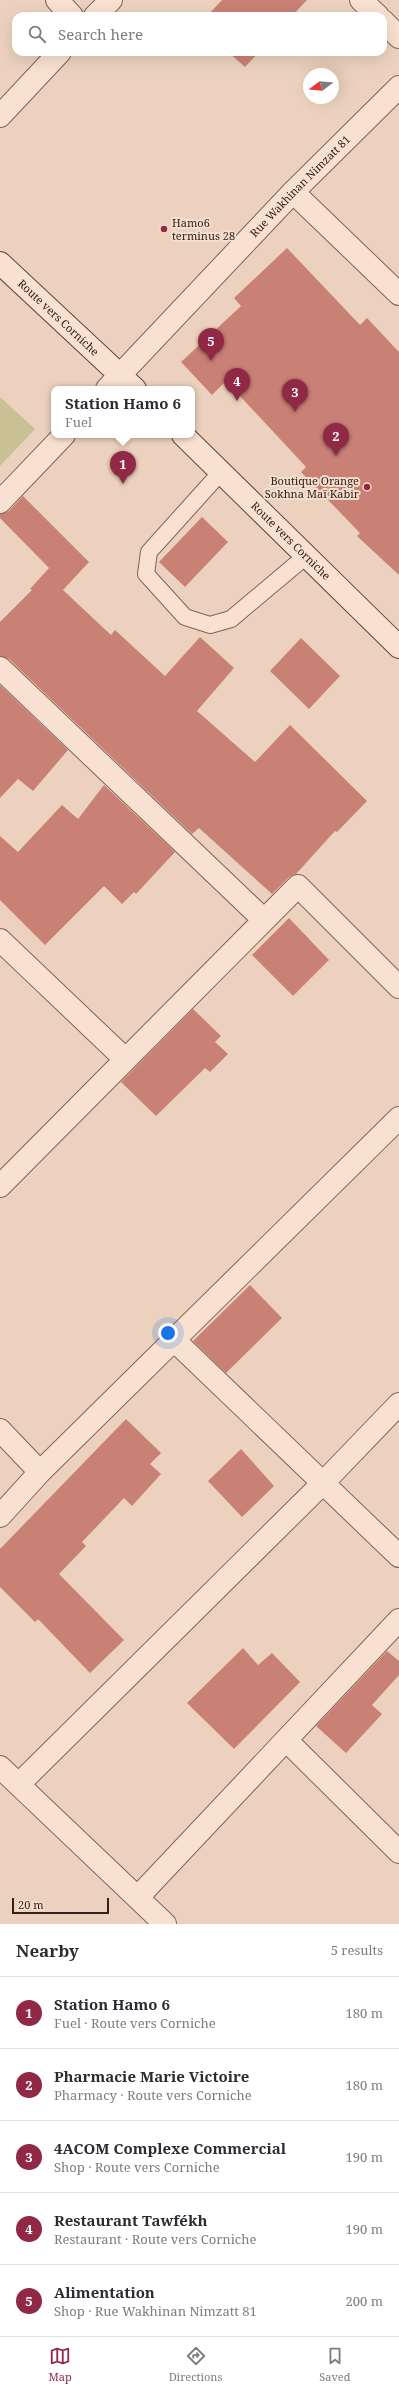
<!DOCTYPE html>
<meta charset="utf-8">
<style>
body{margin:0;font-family:"Noto Serif",serif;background:#f7f7f7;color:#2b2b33}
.compass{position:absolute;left:303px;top:68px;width:36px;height:36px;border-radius:50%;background:#fff;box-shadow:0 4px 16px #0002;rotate:254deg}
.scale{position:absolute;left:12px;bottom:10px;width:97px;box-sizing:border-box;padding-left:4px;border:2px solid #34211c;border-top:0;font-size:11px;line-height:14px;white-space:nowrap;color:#34211c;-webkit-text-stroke:3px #f4decd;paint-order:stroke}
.you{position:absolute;left:168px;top:1333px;width:14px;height:14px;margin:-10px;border:3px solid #fff;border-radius:50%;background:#1a73e8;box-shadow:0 0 0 6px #1a73e833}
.badge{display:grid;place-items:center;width:26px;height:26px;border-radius:50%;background:#912946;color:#fff;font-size:13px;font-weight:700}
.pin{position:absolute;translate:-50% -33px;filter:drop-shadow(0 1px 2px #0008)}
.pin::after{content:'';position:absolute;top:21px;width:14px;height:12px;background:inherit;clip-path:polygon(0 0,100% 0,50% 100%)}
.popup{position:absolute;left:51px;top:386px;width:144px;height:52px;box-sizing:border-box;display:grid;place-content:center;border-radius:8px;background:#fff;filter:drop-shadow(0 1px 3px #0005);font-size:13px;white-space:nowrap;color:#7c7c81}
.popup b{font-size:15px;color:#2b2b33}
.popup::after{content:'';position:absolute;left:50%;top:100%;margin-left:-8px;border:8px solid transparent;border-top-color:#fff}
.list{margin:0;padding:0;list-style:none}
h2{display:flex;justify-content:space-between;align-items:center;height:52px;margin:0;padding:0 16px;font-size:17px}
h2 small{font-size:13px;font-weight:400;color:#7c7c81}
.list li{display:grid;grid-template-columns:26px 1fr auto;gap:12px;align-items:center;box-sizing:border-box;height:72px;padding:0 16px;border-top:1px solid #e1e1e2}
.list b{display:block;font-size:15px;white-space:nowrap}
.list p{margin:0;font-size:13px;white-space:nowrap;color:#7c7c81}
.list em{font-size:13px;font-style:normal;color:#7c7c81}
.icon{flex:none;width:22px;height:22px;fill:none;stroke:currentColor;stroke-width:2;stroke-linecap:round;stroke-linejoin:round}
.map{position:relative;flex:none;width:399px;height:1924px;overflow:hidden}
.search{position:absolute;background:#fff;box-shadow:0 4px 16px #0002;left:12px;right:12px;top:12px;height:44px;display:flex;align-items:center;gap:10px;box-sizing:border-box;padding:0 14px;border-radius:12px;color:#7c7c81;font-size:15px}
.sheet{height:412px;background:#fff}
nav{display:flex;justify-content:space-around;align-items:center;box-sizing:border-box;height:56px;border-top:1px solid #e1e1e2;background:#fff;font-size:11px;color:#7c7c81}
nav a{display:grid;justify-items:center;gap:2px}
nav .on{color:#912946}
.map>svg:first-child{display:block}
.green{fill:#c9c193}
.building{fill:#ca8175}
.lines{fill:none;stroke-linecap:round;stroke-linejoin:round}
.service-casing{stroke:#846358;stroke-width:18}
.minor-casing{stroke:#846358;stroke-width:24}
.tertiary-casing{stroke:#846358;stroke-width:24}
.secondary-casing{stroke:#65453b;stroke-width:24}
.service{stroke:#f8e1d1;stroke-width:16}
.minor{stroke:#f8e1d1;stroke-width:22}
.tertiary{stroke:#f8e1d1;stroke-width:22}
.secondary{stroke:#f8e1d1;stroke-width:22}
.poi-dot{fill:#912946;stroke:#f4decd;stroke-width:1.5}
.labels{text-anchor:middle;stroke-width:4;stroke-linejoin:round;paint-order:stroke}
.street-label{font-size:11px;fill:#34211c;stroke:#f4decd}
.poi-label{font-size:11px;fill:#34211c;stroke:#f4decd;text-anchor:start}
</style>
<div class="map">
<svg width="399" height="1924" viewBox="0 0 399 1924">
<rect width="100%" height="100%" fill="#ecd2be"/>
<path class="green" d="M0 397 35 429 0 466Z"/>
<path class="building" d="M222 0H307L292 16H207Z
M228 52H259L245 67Z
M287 248 360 325 367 318 399 352V575L357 536 360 533 301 472 306 467 226 381 212 395 181 362 241 306 234 298Z
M23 496 89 562 63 590 111 635 115 630 165 676 200 637 234 668 197 711 255 762 290 725 367 801 337 832 335 831 296 874 289 877 272 894 199 828 192 834 9 659 0 656V622L32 590 30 589 49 568 0 518V514L9 511Z
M202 517 228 542 185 587 159 562Z
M301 638 340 676 309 709 270 671Z
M0 685 68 750 33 791 18 779 0 798Z
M104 785 175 852 136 894 134 892 122 904 104 886 45 945 0 900V836L18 852 62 805 78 819Z
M289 918 329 960 293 996 252 955Z
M193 1009 221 1036 215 1042 228 1054 210 1072 205 1068 156 1116 121 1082Z
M250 1285 282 1318 226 1373 193 1341Z
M126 1419 161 1453 150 1464 161 1474 132 1506 124 1498 82 1542 86 1546 59 1574 124 1640 90 1673 38 1619 35 1622 0 1587V1549Z
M241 1449 274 1486 242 1517 208 1481Z
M243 1648 258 1665 272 1653 300 1682 234 1749 187 1703Z
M387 1651 399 1661V1675L372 1705 382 1714 346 1753 316 1726Z"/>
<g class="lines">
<defs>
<path id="service" d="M221 472 149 552 146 574 185 617 210 625 231 619 306 556"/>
<path id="minor" d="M57 0 72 16
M361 0 378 16
M95 16 111 0
M383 21 399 37
M0 116 60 52
M293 192 399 294
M107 389 120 375
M0 502 64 435
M0 668 264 920
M0 940 125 1059
M0 1186 298 886 399 987
M174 1340 399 1556
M0 1430 40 1472
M0 1516 40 1472 399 1118
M286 1740 399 1852
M0 1767 165 1924
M19 1784 323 1483 399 1404
M138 1897 399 1620"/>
<g id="tertiary">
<path id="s1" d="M120 375 293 192 399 87"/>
</g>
<g id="secondary">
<path id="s2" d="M0 263 135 389"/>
<path id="s3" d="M183 435 399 647"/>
</g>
</defs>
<use href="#service" class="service-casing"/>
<use href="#minor" class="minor-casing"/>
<use href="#tertiary" class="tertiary-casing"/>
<use href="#secondary" class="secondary-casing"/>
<use href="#service" class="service"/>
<use href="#minor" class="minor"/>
<use href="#tertiary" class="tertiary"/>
<use href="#secondary" class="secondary"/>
</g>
<g class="poi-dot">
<circle cx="164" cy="229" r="4"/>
<circle cx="367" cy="487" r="4"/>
</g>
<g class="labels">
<g class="street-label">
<text dy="4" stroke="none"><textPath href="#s1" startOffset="261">Rue Wakhinan Nimzatt 81</textPath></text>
<text dy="4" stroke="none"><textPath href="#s2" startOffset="80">Route vers Corniche</textPath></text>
<text dy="4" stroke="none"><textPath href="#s3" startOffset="151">Route vers Corniche</textPath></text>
</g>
<g class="poi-label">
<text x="172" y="227">Hamo6<tspan x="172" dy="13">terminus 28</tspan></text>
<text x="359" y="485" text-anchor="end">Boutique Orange<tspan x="359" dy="13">Sokhna Maï Kabir</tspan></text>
</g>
</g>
</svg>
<svg class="compass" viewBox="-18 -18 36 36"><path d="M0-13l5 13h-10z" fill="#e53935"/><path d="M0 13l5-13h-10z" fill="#7c7c81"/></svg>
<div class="scale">20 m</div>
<div class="you"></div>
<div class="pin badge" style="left:123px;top:484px">1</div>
<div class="popup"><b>Station Hamo 6</b>Fuel</div>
<div class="pin badge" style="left:336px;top:456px">2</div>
<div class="pin badge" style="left:295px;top:412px">3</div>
<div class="pin badge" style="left:237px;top:401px">4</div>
<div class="pin badge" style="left:211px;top:361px">5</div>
<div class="search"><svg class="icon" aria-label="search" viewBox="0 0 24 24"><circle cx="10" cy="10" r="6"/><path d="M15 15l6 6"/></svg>Search here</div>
</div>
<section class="sheet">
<h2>Nearby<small>5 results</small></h2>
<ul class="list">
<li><span class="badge">1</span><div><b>Station Hamo 6</b><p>Fuel · Route vers Corniche</p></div><em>180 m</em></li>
<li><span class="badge">2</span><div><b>Pharmacie Marie Victoire</b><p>Pharmacy · Route vers Corniche</p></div><em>180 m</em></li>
<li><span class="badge">3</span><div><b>4ACOM Complexe Commercial</b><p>Shop · Route vers Corniche</p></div><em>190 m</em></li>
<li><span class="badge">4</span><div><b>Restaurant Tawfékh</b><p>Restaurant · Route vers Corniche</p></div><em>190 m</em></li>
<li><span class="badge">5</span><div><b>Alimentation</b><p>Shop · Rue Wakhinan Nimzatt 81</p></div><em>200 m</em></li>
</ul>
</section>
<nav>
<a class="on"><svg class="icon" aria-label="map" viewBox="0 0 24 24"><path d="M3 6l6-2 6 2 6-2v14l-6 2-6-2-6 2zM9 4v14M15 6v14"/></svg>Map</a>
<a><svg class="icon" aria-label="directions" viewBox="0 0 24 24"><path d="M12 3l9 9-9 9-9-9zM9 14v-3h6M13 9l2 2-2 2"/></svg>Directions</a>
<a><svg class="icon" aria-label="saved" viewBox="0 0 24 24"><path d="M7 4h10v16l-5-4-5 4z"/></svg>Saved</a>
</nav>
